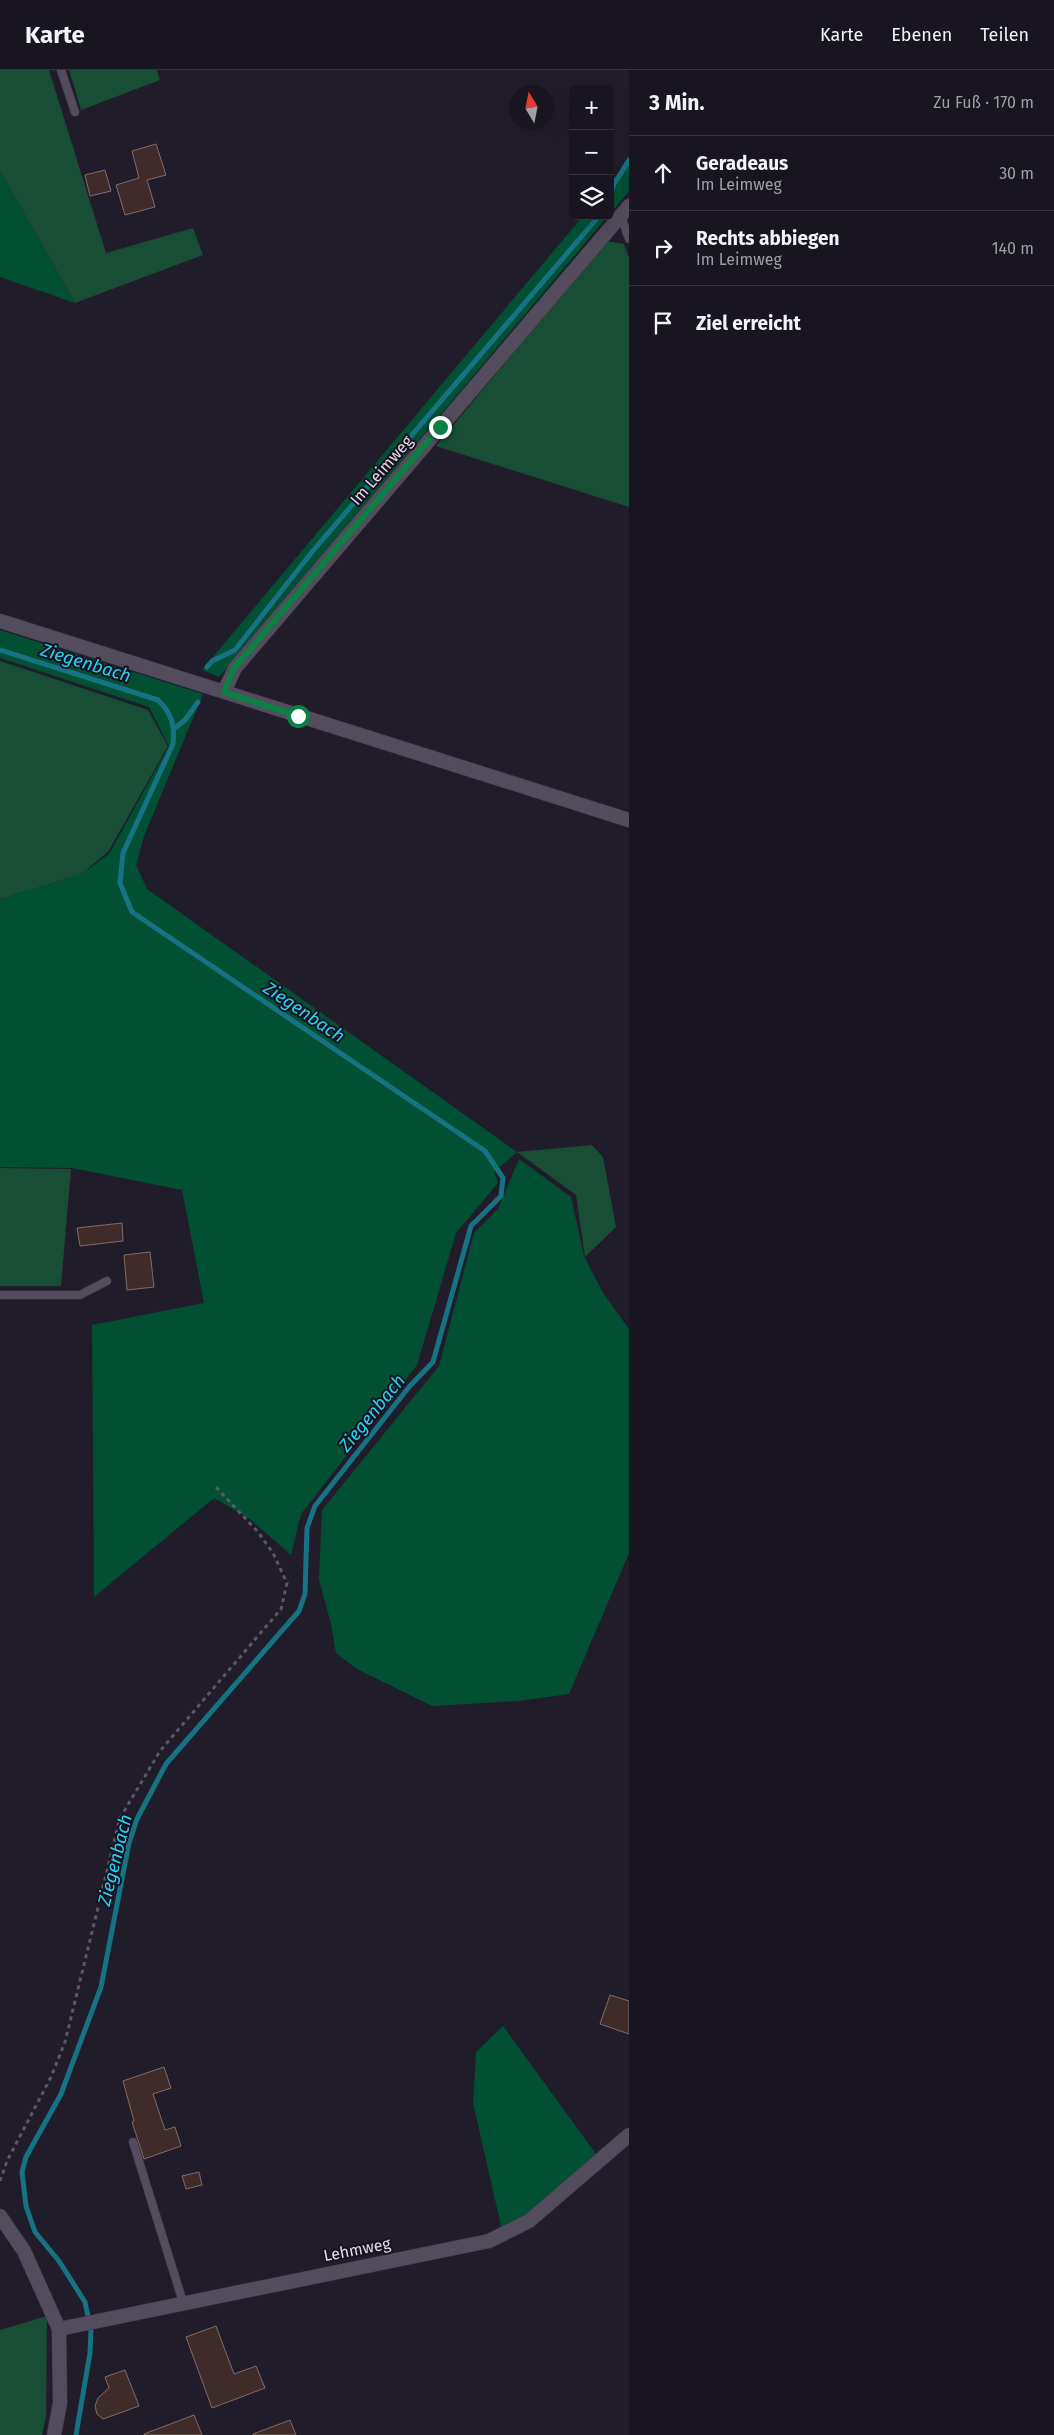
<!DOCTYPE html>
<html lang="de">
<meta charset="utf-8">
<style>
body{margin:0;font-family:"Fira Sans",sans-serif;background:#26222d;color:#f1f3f6}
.controls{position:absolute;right:15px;top:15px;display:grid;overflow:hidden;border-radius:8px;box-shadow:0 5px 20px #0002}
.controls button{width:45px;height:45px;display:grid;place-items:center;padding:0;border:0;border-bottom:1px solid #37343e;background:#191520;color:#f1f3f6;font:25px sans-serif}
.compass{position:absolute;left:509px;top:15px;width:45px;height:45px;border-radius:50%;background:#191520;box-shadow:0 5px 20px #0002;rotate:350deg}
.stop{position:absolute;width:15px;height:15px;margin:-11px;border:4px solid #0b8043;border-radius:50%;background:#fff}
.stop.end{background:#0b8043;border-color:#fff;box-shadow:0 1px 5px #0008}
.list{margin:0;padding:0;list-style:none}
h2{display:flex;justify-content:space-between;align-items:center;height:65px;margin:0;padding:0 20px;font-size:21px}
h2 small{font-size:16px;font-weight:400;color:#9f9fa5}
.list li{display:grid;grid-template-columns:32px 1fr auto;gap:15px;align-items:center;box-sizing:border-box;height:75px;padding:0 20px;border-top:1px solid #37343e}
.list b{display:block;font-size:19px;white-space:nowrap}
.list p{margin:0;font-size:16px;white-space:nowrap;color:#9f9fa5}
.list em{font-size:16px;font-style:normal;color:#9f9fa5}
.icon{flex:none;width:28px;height:28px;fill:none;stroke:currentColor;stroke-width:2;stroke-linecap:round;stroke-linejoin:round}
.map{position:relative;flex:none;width:629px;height:2365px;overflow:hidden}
header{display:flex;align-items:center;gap:30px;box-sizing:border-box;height:70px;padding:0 25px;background:#191520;border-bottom:1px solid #37343e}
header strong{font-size:24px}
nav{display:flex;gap:28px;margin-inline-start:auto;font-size:18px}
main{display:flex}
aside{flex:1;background:#191520}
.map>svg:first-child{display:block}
.green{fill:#184d36}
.forest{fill:#015034}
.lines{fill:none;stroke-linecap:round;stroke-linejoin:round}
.stream{stroke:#157383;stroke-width:5}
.building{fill:#3f2c2a;stroke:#826c69}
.service-casing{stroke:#3e3945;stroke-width:9}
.minor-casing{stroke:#3e3945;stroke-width:15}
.path{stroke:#5d5865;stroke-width:3;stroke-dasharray:4 4;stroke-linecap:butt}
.service{stroke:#524c5d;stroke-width:8}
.minor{stroke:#524c5d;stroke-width:14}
.route{stroke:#0b8043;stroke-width:6}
.labels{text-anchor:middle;stroke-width:4;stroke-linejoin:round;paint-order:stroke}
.street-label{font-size:16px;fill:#e0dce6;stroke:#181220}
.water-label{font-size:18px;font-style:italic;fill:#23d4f1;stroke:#181220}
</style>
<header>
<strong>Karte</strong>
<nav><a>Karte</a><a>Ebenen</a><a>Teilen</a></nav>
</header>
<main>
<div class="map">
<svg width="629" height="2365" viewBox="0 0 629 2365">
<rect width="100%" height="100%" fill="#211c2a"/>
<path class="green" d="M0 0H49L106 183 193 158 203 185 75 233 0 101Z
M69 0H157L160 10 81 40Z
M606 171 624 174 629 188V437L436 376Z
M0 591 148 640 168 676 108 782 80 805 0 829Z
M592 1075 603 1087 616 1157 585 1187 576 1125 517 1082Z
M0 1098 71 1099 61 1216H0Z
M47 2246 46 2347 42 2365H0V2260Z"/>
<path class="forest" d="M629 91V121L610 144V113Z
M0 101 75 233 0 207Z
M583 146H608L219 607 202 600Z
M0 560 203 624 144 766 136 795 147 819 517 1082 494 1102 498 1113 456 1163 417 1295 301 1444 291 1485 250 1449 214 1428 94 1527 92 1255 204 1233 182 1120 72 1098 0 1097V829L80 805 109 784 169 676 149 637 0 588Z
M519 1089 571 1127 584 1186 603 1223 629 1259V1483L569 1624 519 1631 432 1636 357 1599 336 1583 331 1554 319 1510 322 1440 439 1296 474 1163 498 1139Z
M503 1956 596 2084 546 2130 502 2160 473 2033 476 1982Z"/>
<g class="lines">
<path class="stream" d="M610 126 614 114 629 90
M0 580 158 630C172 644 175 655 173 674L123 783 120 813 132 842 485 1081 503 1108 501 1126 471 1156 433 1292 409 1317 315 1436 307 1458 305 1524 299 1541 166 1694 137 1749 129 1773 101 1917 61 2024 26 2087 22 2102 26 2136 35 2162 59 2191 85 2232 91 2260 90 2283 76 2365
M207 597 212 591 235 580 312 482 599 146
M175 658 185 650 198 632"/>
</g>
<path class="building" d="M156 74 166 105 147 110 155 137 125 145 116 115 139 108 132 81Z
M105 100 111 121 90 126 85 105Z
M122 1153 123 1171 80 1176 77 1158Z
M150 1182 154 1217 127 1220 124 1185Z
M610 1925 629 1931V1964L600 1954Z
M164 1997 171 2018 153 2024 165 2060 175 2057 181 2076 144 2089 132 2052 134 2051 123 2011Z
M199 2102 202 2115 186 2119 182 2106Z
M216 2256 234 2304 256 2296 265 2318 212 2338 186 2267Z
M125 2300 139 2336 103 2349 97 2344 95 2336 98 2328 109 2318 105 2307Z
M194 2345 202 2365H144V2364Z
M290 2350 296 2365H253V2364Z"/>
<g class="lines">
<defs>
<path id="service" d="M61 0 75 42
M621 146 629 169
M0 1225H80L107 1211
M133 2072 183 2232"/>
<path id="minor" d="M0 551 629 750
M224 622 235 598 629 136
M0 2146 24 2181 59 2259 60 2333 54 2365
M59 2259 489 2171 529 2151 629 2065"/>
</defs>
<use href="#service" class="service-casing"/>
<use href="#minor" class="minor-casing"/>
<path class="path" d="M0 2111 7 2091 51 2007 65 1972 120 1748 160 1681 281 1539 287 1513 273 1483 258 1462 215 1416"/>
<use href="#service" class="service"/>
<use href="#minor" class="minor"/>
</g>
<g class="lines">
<path class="route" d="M298 646 224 622 234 598 440 357"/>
</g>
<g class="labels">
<g class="street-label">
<text transform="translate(381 400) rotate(-49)" y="6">Im Leimweg</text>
<text transform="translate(357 2179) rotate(-11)" y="6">Lehmweg</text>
</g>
<g class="water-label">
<text transform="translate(86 593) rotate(17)" y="6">Ziegenbach</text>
<text transform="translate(304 942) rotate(34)" y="6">Ziegenbach</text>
<text transform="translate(372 1343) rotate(-51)" y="6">Ziegenbach</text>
<text transform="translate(115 1790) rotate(-76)" y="6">Ziegenbach</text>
</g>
</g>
</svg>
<div class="controls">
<button>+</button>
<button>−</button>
<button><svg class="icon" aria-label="layers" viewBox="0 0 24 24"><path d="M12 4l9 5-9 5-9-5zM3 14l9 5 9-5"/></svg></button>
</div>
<svg class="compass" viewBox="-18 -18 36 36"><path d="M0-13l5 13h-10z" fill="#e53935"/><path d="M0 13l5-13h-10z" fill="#9f9fa5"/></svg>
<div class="stop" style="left:298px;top:646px"></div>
<div class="stop end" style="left:440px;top:357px"></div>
</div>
<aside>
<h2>3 Min.<small>Zu Fuß · 170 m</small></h2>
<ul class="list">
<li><svg class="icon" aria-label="ahead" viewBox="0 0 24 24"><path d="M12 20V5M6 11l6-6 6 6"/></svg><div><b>Geradeaus</b><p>Im Leimweg</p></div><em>30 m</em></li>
<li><svg class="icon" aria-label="right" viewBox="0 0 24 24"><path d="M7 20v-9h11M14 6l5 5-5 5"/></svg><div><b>Rechts abbiegen</b><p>Im Leimweg</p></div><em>140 m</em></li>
<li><svg class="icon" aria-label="arrive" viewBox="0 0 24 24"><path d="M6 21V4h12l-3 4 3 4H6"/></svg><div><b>Ziel erreicht</b></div></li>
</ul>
</aside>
</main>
